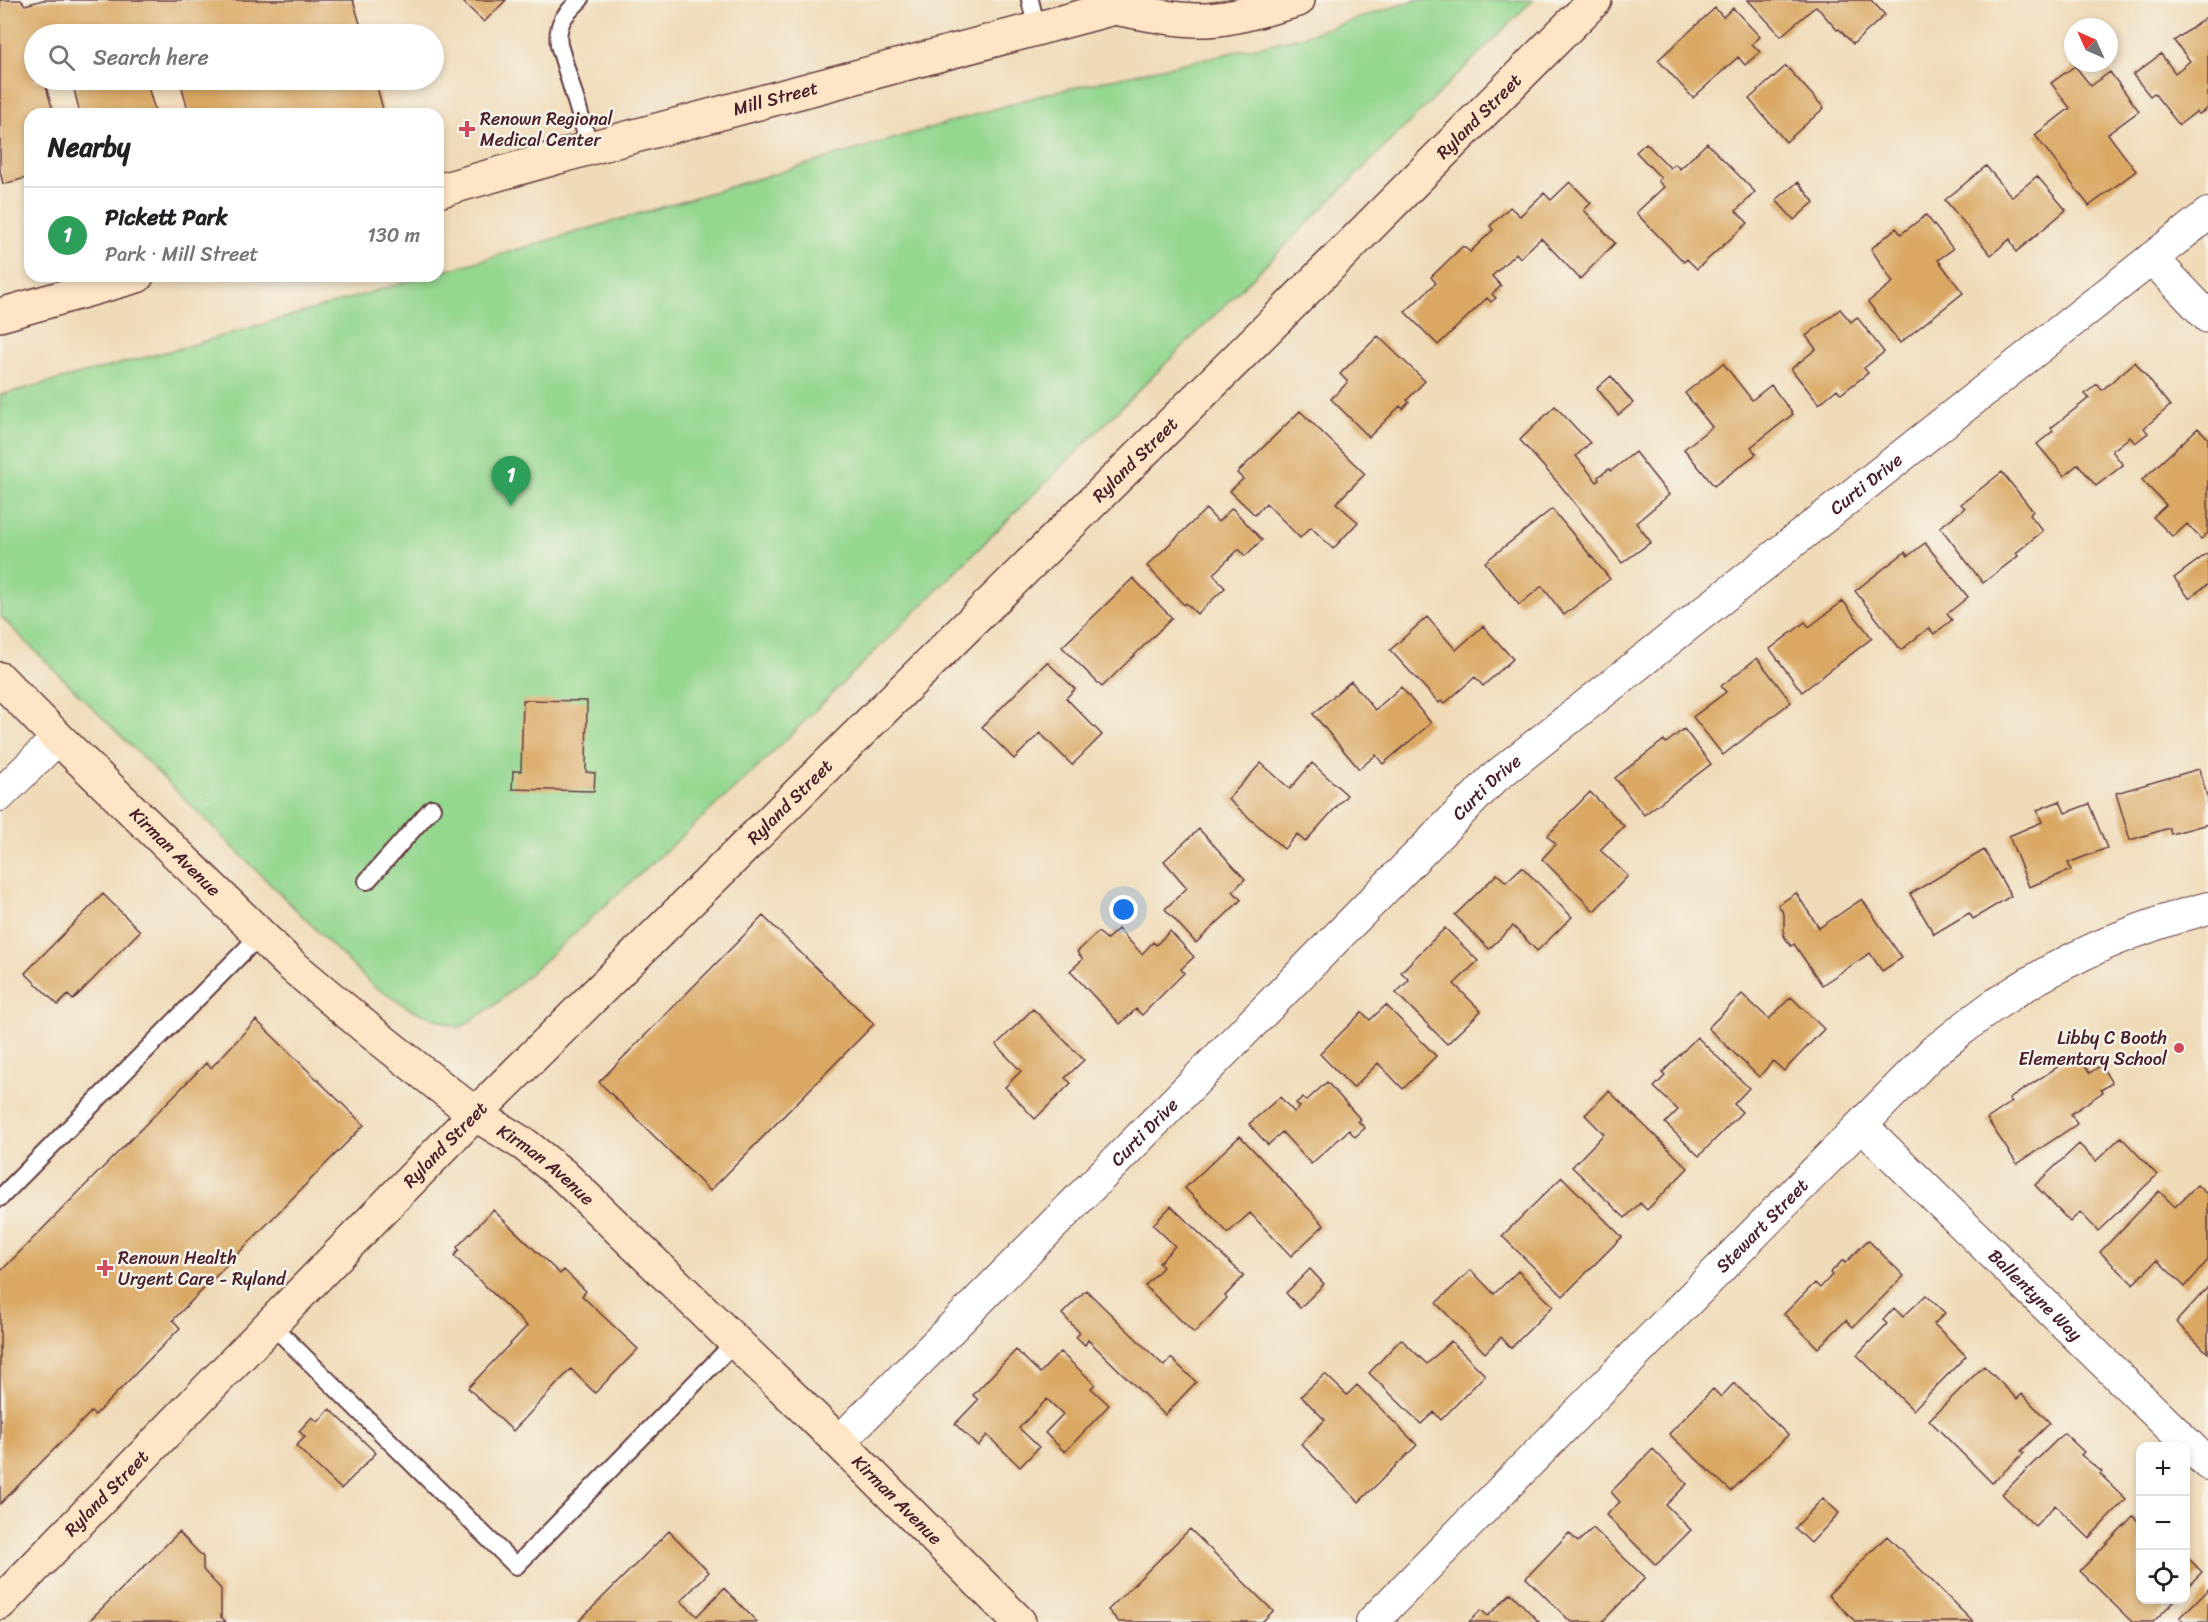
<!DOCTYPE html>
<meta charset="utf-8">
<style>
body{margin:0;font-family:Sriracha,sans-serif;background:#f6f6f6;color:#202124}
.controls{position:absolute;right:18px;bottom:18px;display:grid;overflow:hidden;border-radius:12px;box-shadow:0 3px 9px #0003}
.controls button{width:54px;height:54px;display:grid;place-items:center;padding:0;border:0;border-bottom:2px solid #e0e0e0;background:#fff;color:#202124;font:30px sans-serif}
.compass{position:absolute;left:2064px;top:18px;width:54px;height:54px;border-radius:50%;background:#fff;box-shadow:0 3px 9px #0003;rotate:315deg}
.you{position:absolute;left:1124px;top:910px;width:21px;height:21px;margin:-15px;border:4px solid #fff;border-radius:50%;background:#1a73e8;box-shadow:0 0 0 9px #1a73e833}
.badge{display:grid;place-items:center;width:39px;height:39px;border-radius:50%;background:#2563eb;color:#fff;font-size:20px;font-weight:700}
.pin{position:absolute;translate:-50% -50px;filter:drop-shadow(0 2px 3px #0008)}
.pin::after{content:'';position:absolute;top:32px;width:21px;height:18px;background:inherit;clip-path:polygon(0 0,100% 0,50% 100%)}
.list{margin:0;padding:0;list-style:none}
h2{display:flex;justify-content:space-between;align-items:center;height:78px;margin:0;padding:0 24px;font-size:26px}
h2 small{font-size:20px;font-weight:400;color:#757577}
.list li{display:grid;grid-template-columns:39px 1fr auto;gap:18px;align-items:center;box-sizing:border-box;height:96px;padding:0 24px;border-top:2px solid #e0e0e0}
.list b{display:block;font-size:22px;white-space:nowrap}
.list p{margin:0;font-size:20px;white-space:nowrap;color:#757577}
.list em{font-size:20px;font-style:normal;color:#757577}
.icon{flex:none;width:33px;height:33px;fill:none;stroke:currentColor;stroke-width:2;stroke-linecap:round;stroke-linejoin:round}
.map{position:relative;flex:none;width:2208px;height:1622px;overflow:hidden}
.search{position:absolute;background:#fff;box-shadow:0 3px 9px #0003;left:24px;top:24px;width:420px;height:66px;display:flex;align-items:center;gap:15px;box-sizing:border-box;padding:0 21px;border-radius:33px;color:#757577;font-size:22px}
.panel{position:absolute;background:#fff;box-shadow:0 3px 9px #0003;left:24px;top:108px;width:420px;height:174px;border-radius:18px}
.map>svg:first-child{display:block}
.green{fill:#94d78f;stroke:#6f7b5d;stroke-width:1.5}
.building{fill:#daa864}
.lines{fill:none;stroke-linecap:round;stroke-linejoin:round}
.lane-casing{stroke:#633b40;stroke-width:20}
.street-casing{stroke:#633b40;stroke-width:34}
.secondary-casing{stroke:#633b40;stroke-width:36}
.lane{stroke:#fff;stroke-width:16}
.street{stroke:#fff;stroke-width:32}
.secondary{stroke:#fde5c5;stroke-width:33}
.poi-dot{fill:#d1495b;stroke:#f7f3e8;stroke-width:2}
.labels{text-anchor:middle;stroke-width:5;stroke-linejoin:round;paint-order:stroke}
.street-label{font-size:18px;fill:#4a1f2b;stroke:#f7f3e8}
.poi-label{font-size:18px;fill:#4a1f2b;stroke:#f7f3e8;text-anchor:start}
</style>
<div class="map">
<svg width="2208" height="1622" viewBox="0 0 2208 1622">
<rect width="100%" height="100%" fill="#f7f3e8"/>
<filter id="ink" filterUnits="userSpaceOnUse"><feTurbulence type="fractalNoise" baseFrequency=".0167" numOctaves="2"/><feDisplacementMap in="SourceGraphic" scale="12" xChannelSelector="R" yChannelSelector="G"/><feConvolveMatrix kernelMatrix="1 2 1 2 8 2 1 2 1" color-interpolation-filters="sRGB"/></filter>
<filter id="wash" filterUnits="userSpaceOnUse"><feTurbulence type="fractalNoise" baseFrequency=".008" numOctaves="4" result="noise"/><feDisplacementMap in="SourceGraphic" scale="24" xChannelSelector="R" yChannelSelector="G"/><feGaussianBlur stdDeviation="1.35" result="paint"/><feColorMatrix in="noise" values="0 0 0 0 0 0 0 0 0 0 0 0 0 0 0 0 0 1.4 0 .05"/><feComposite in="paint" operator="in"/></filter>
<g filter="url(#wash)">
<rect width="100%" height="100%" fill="#f0dbb9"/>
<path class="green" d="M1416 0H1533L754 771 496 1004 460 1028 412 1010 373 986 0 616V395L185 347 426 276H438V273L1045 94 1297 38Z"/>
<g id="blocks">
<path class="building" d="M0 0H21L25 5 43 0H353L363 34H34V80H44L54 114H30V177L3 184 0 171Z
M461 0H506L484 22Z
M1748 0H1871L1885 15 1853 44 1839 29 1837 30 1816 6 1781 36Z
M1715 8 1723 17 1733 8 1760 37 1752 44 1760 52 1745 65 1738 57 1693 98 1658 60Z
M2208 16V108L2199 114 2196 112 2179 125 2154 93 2150 96 2133 75 2161 54 2175 73 2190 61 2174 41Z
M1786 66 1824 108 1786 142 1749 99Z
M2075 66 2091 86 2110 72 2139 111 2108 134 2136 171 2089 206 2035 135 2070 108 2051 83Z
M76 80H146L156 114H80L74 89 78 87Z
M180 80H375L383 109 367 114H189Z
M1646 143 1670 168 1675 164 1680 169 1707 143 1755 192 1736 211 1748 223 1697 269 1687 259 1684 262 1636 213 1664 187 1658 181 1661 178 1636 152Z
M1986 166 2012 197 2037 176 2066 210 2016 252 2010 239 1991 255 1945 200Z
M1570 182 1591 203 1584 210 1615 243 1580 279 1541 238 1520 258 1516 253 1492 276 1501 286 1492 294 1496 298 1491 302 1487 298 1438 345 1405 312 1436 283 1431 277 1463 246 1470 252 1493 230 1490 226 1510 207 1520 216 1544 193 1551 200Z
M1798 182 1814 202 1794 220 1776 200Z
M1926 215 1953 249 1938 260 1963 293 1900 343 1868 302 1893 282 1871 249 1896 228 1901 234Z
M1840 309 1851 322 1857 317 1884 352 1864 368 1868 373 1841 394 1837 389 1819 404 1791 369 1816 349 1806 336Z
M1378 336 1425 381 1407 400 1409 402 1403 409 1400 406 1369 437 1331 399 1348 382 1340 374Z
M2135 362 2170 406 2144 428 2148 433 2135 443 2130 437 2112 451 2123 465 2096 486 2078 464 2064 476 2037 444 2053 431 2051 428 2089 398 2085 394 2097 384 2102 390Z
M1723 363 1752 400 1771 385 1793 414 1751 447 1756 454 1714 486 1684 449 1712 427 1685 393Z
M1611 376 1633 403 1618 415 1597 388Z
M1555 406 1590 443 1576 456 1597 482 1599 480 1598 477 1609 469 1611 471 1635 452 1669 495 1636 523 1651 542 1622 563 1560 485 1520 440Z
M1300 411 1365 474 1336 503 1358 522 1333 549 1311 527 1300 538 1266 503 1255 515 1230 491 1243 479 1237 473Z
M2198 428 2208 438V533L2201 539 2187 524 2173 537 2153 517 2166 505 2142 480Z
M2002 472 2033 511 2030 515 2043 531 2016 553 2018 556 1983 583 1940 527 1965 508 1961 504Z
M1232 508 1262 540 1245 556 1239 549 1213 574 1225 588 1197 614 1186 603 1184 605 1147 566 1206 509 1218 522Z
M1552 509 1610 579 1564 615 1542 586 1519 605 1485 562Z
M1925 543 1968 597 1947 614 1952 620 1934 634 1929 628 1901 650 1855 591 1905 552 1908 556Z
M2208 553V584L2189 598 2174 578Z
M1133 578 1172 618 1102 687 1062 647Z
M1843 601 1872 638 1802 692 1770 649 1805 622 1809 627Z
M1427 617 1456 650 1483 626 1513 659 1483 686 1475 677 1444 704 1441 701 1439 703 1390 650Z
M1757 658 1791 702 1723 755 1693 717 1726 692 1721 686Z
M1047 662 1075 689 1066 698 1102 735 1072 765 1040 733 1014 759 982 727Z
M1351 681 1375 710 1401 687 1431 723 1383 764 1376 755 1359 769 1313 714Z
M523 700 587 701 586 772 595 773 594 791 512 789 513 771H521Z
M1684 729 1711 764 1644 815 1615 778 1664 740 1666 743Z
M1261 763 1290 789 1312 763 1347 795 1305 842 1297 834 1284 849 1228 799Z
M2199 769 2208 799V824L2171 834 2169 828 2130 840 2116 793Z
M1590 792 1624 826 1600 850 1628 876 1594 911 1542 859 1556 844 1547 836Z
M2060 801 2065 813 2089 804 2107 848 2068 863 2071 870 2029 887 2009 836 2042 822 2037 810Z
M1199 829 1245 879 1233 891 1241 900 1196 943 1165 909 1187 888 1164 861Z
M1984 850 2011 896 1973 919 1969 913 1934 934 1910 894Z
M1522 867 1572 917 1537 951 1513 926 1489 949 1455 915 1497 874 1506 882Z
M1796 893 1819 928 1862 899 1902 958 1882 971 1870 953 1822 985 1794 944 1791 946 1784 936V914L1778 905Z
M103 894 140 931 73 1000 68 995 58 1005 25 973Z
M763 916 874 1024 710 1191 599 1082Z
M1445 928 1478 961 1454 984 1481 1011 1447 1044 1396 993 1409 980 1401 972Z
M1118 929 1142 954 1153 942 1156 945 1170 931 1194 957 1181 969 1184 973 1142 1015 1136 1009 1120 1024 1070 971 1083 959 1077 952 1098 932 1107 939Z
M1742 994 1769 1019 1791 997 1824 1029 1784 1071 1773 1061 1759 1077 1708 1028Z
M1386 1005 1436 1056 1403 1089 1378 1063 1353 1088 1320 1054 1362 1012 1370 1020Z
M1033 1009 1084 1060 1065 1078 1071 1083 1035 1119 1005 1087 1021 1071 996 1045Z
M256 1020 364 1125 173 1320 180 1328 95 1415 91 1412 0 1504V1272L206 1063 211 1068Z
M1697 1037 1749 1088 1734 1104 1742 1112 1699 1156 1665 1123 1678 1110 1654 1087 1665 1076 1662 1073Z
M2077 1054 2090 1073 2101 1065 2112 1083 2101 1090 2103 1092 2071 1114 2077 1124 2017 1164 1987 1119 2012 1102 2009 1099Z
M1327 1082 1361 1120 1358 1121 1365 1128 1355 1137 1349 1130 1311 1164 1282 1132 1268 1145 1249 1124 1280 1097 1294 1112 1300 1107 1296 1103 1303 1097 1306 1101Z
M1609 1091 1688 1168 1647 1210 1640 1203 1625 1218 1572 1167 1604 1134 1585 1115Z
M1240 1136 1324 1225 1291 1256 1250 1213 1228 1233 1185 1188Z
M2121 1137 2157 1175 2098 1231 2080 1212 2070 1222 2035 1185 2079 1144 2096 1161Z
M1562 1177 1622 1237 1563 1296 1502 1236Z
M2197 1185 2208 1195V1260L2185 1287 2157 1260 2133 1284 2100 1252 2159 1191 2175 1207Z
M1171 1206 1244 1276 1225 1296 1227 1298 1194 1333 1145 1286 1163 1267 1159 1263 1175 1246 1153 1225Z
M493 1210 560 1274 564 1270 586 1291 582 1296 638 1349 595 1393 571 1369 513 1431 468 1388 527 1326 454 1256 459 1250 457 1247Z
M1868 1240 1904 1276 1853 1327 1846 1320 1818 1348 1784 1314 1815 1283 1820 1288 1832 1275 1830 1273 1843 1260 1845 1263Z
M1310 1269 1324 1284 1300 1308 1286 1293Z
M1471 1270 1494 1294 1518 1271 1553 1306 1511 1348 1501 1337 1485 1353 1436 1303Z
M2208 1287V1353L2176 1322Z
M1086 1290 1164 1366 1171 1358 1196 1382 1165 1415 1088 1340 1085 1345 1076 1337 1080 1333 1062 1314Z
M1926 1295 1945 1313 1934 1324 1966 1356 1913 1410 1857 1355 1887 1324 1883 1320 1894 1308 1903 1317Z
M1401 1339 1427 1364 1451 1341 1485 1375 1441 1420 1434 1412 1421 1424 1369 1373Z
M1016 1350 1040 1373 1060 1352 1095 1384 1091 1388 1109 1405 1065 1452 1045 1433 1063 1414 1047 1399 1019 1428 1039 1447 1020 1467 987 1435 978 1446 955 1424 978 1400 973 1395Z
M1984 1366 2017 1399 2022 1394 2050 1423 2021 1451 2024 1453 1992 1483 1929 1420Z
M1325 1374 1347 1395 1357 1385 1417 1445 1359 1502 1301 1444 1325 1420 1301 1396Z
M1734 1383 1788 1435 1731 1491 1669 1434 1713 1389 1721 1397Z
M330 1409 376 1453 341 1489 296 1446 305 1437 299 1431 312 1417 318 1422Z
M2064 1433 2084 1452 2081 1455 2102 1472 2100 1474 2126 1499 2089 1538 2055 1505 2035 1526 2002 1494Z
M1653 1449 1687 1484 1666 1505 1691 1530 1656 1565 1606 1515 1620 1502 1611 1492Z
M1823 1498 1839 1513 1811 1543 1795 1528Z
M2133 1516 2140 1523V1600H2175L2153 1622H2132L2080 1571Z
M1593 1528 1645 1578 1602 1622H1571L1526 1578 1569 1533 1578 1542Z
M1190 1529 1273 1611 1262 1622H1119L1108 1610Z
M669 1531 709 1572 681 1601 697 1616 724 1588 757 1622H578Z
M179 1532 203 1557V1570L221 1589V1617L226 1622H88Z
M1887 1536 1973 1622H1856L1828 1595Z
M2186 1556 2202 1572 2186 1588Z
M2208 1589V1622H2185L2180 1618Z
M1511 1593 1539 1622H1469L1481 1610 1488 1616Z"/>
</g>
</g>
<g filter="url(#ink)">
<use href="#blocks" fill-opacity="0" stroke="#633b40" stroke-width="1.5"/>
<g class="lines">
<defs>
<path id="lane" d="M580 0C565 14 556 23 559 45L590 148
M1030 0 1037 29
M367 881 432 808
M0 1198 260 935
M271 1324 516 1566 735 1342"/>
<g id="street">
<path d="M2152 258 2208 317"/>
<path d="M0 795 58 738"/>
<path id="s1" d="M1862 1126 2208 1464"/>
<path id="s2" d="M839 1442 1494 778 2208 214"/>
<path id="s3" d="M1372 1622 1933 1052C1955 1036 1976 1017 1999 1002 2063 959 2134 928 2208 908"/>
</g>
<g id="secondary">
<path d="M1114 8C1144 13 1177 21 1207 20 1238 18 1268 8 1298 0"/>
<path id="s4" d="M438 191 590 148 1114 8 1131 0"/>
<path d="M0 315 137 276"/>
<path id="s5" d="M0 679 58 738 290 964 375 1035 475 1114 525 1145 563 1175 839 1442 1019 1622"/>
<path id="s6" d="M0 1603 475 1114 1270 326 1595 0"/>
</g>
</defs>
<use href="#lane" class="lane-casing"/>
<use href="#street" class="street-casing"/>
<use href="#secondary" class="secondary-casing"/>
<use href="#lane" class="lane"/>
<use href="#street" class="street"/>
<use href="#secondary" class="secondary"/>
</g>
</g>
<g class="poi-dot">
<path d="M464 120h6v6h6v6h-6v6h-6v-6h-6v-6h6z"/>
<circle cx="2179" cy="1048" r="6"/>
<path d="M102 1259h6v6h6v6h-6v6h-6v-6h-6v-6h6z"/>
</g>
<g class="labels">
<g class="street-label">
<text dy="6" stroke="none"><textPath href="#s4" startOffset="350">Mill Street</textPath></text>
<text dy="6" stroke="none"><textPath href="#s6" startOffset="2097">Ryland Street</textPath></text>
<text dy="6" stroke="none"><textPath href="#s6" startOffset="1611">Ryland Street</textPath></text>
<text dy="6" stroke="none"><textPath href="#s2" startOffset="1407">Curti Drive</textPath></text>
<text dy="6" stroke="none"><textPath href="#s2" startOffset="921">Curti Drive</textPath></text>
<text dy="6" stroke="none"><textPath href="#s6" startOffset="1125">Ryland Street</textPath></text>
<text dy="6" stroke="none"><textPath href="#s5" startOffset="246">Kirman Avenue</textPath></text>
<text dy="6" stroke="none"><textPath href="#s2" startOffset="435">Curti Drive</textPath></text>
<text dy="6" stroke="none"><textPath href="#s6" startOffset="639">Ryland Street</textPath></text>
<text dy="6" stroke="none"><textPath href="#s5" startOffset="732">Kirman Avenue</textPath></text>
<text dy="6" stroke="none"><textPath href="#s3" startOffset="556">Stewart Street</textPath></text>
<text dy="6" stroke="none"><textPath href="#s1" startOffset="242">Ballentyne Way</textPath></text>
<text dy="6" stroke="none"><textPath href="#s6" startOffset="153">Ryland Street</textPath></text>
<text dy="6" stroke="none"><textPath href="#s5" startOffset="1218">Kirman Avenue</textPath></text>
</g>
<g class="poi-label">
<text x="480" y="125">Renown Regional<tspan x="480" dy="21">Medical Center</tspan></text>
<text x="2167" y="1044" text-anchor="end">Libby C Booth<tspan x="2167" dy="21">Elementary School</tspan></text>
<text x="118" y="1264">Renown Health<tspan x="118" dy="21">Urgent Care - Ryland</tspan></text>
</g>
</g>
</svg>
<div class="controls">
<button>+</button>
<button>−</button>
<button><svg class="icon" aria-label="locate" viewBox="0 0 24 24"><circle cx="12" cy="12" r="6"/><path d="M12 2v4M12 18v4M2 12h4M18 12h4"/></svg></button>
</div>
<svg class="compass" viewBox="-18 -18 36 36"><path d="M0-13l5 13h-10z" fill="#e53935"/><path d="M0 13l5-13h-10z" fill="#757577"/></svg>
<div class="you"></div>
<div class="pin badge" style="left:511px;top:506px;background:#2e9e5b">1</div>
<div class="search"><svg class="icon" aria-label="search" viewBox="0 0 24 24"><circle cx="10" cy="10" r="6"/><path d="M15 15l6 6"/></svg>Search here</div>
<section class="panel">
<h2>Nearby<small></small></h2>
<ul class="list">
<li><span class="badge" style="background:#2e9e5b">1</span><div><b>Pickett Park</b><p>Park · Mill Street</p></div><em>130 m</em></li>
</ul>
</section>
</div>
